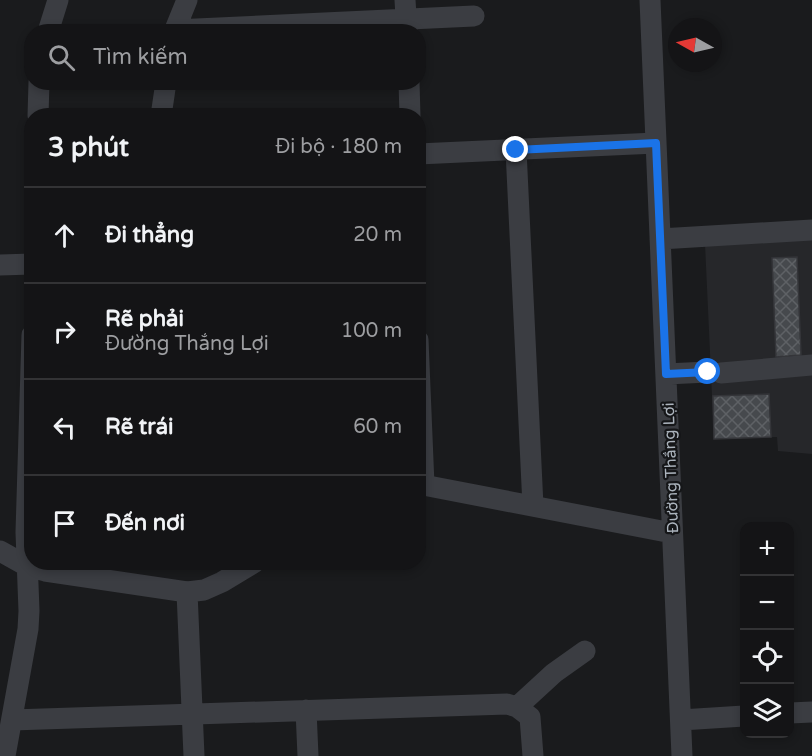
<!DOCTYPE html>
<html lang="vi">
<meta charset="utf-8">
<style>
body{margin:0;font-family:"Varela Round",sans-serif;background:#212123;color:#f1f3f6}
.controls{position:absolute;right:18px;bottom:18px;display:grid;overflow:hidden;border-radius:12px;box-shadow:0 3px 9px #0003}
.controls button{width:54px;height:54px;display:grid;place-items:center;padding:0;border:0;border-bottom:2px solid #333335;background:#141416;color:#f1f3f6;font:30px sans-serif}
.compass{position:absolute;left:668px;top:18px;width:54px;height:54px;border-radius:50%;background:#141416;box-shadow:0 3px 9px #0003;rotate:278deg}
.stop{position:absolute;width:18px;height:18px;margin:-14px;border:4px solid #1a73e8;border-radius:50%;background:#fff}
.stop.end{background:#1a73e8;border-color:#fff;box-shadow:0 2px 6px #0008}
.list{margin:0;padding:0;list-style:none}
h2{display:flex;justify-content:space-between;align-items:center;height:78px;margin:0;padding:0 24px;font-size:26px}
h2 small{font-size:20px;font-weight:400;color:#9d9ea1}
.list li{display:grid;grid-template-columns:39px 1fr auto;gap:18px;align-items:center;box-sizing:border-box;height:96px;padding:0 24px;border-top:2px solid #333335}
.list b{display:block;font-size:22px;white-space:nowrap}
.list p{margin:0;font-size:20px;white-space:nowrap;color:#9d9ea1}
.list em{font-size:20px;font-style:normal;color:#9d9ea1}
.icon{flex:none;width:33px;height:33px;fill:none;stroke:currentColor;stroke-width:2;stroke-linecap:round;stroke-linejoin:round}
.map{position:relative;flex:none;width:812px;height:756px;overflow:hidden}
.search{position:absolute;background:#141416;box-shadow:0 3px 9px #0003;left:24px;top:24px;width:402px;height:66px;display:flex;align-items:center;gap:15px;box-sizing:border-box;padding:0 21px;border-radius:24px;color:#9d9ea1;font-size:22px}
.panel{position:absolute;background:#141416;box-shadow:0 3px 9px #0003;left:24px;top:108px;width:402px;height:462px;border-radius:24px}
.map>svg:first-child{display:block}
.built{fill:#26272a}
.building{fill:url(#building-cross-hatch);stroke:#343539;stroke-width:1.5}
.lines{fill:none;stroke-linecap:round;stroke-linejoin:round}
.minor{stroke:#3b3d42;stroke-width:21}
.route{stroke:#1a73e8;stroke-width:8}
.labels{text-anchor:middle;stroke-width:4.5;stroke-linejoin:round;paint-order:stroke}
.street-label{font-size:16px;fill:#acb4bd;stroke:#151618}
</style>
<div class="map">
<svg width="812" height="756" viewBox="0 0 812 756">
<defs>
<pattern id="building-cross-hatch" width="8" height="8" patternUnits="userSpaceOnUse" patternTransform="scale(1.5)"><rect width="8" height="8" fill="#46494d"/><path d="M0 0l8 8M0 8l8-8" fill="none" stroke="#5e6165"/></pattern>
</defs>
<rect width="100%" height="100%" fill="#1a1b1d"/>
<path class="built" d="M812 238V454L778 451 777 437 714 439 705 244Z"/>
<path class="building" d="M797 257 801 355 776 357 772 258Z
M769 394 771 437 714 439 713 396Z"/>
<g class="lines">
<path class="minor" d="M405 0 407 32
M650 0 682 756
M175 30 474 16
M48 32 58 0
M174 32 187 0
M409 82 410 116
M38 116 39 82
M161 116 166 82
M516 150 533 506
M418 154 656 143
M660 239 812 230
M0 265 32 264
M418 340 424 485
M721 373 812 365
M666 374 708 372
M418 484 672 533
M0 551 27 566 45 571 187 592 204 590 222 582 255 562
M187 592 194 756
M517 707 554 673 585 651
M306 710 308 756
M790 713 812 712
M12 720 507 704 517 707 530 717 533 756
M681 720 744 716
M5 756 28 629 29 611 26 532 32 335"/>
</g>
<g class="lines">
<path class="route" d="M516 150 656 143 666 374 708 372"/>
</g>
<g class="labels">
<g class="street-label">
<text transform="translate(670 468) rotate(-92)" y="6">Đường Thắng Lợi</text>
</g>
</g>
</svg>
<div class="controls">
<button>+</button>
<button>−</button>
<button><svg class="icon" aria-label="locate" viewBox="0 0 24 24"><circle cx="12" cy="12" r="6"/><path d="M12 2v4M12 18v4M2 12h4M18 12h4"/></svg></button>
<button><svg class="icon" aria-label="layers" viewBox="0 0 24 24"><path d="M12 4l9 5-9 5-9-5zM3 14l9 5 9-5"/></svg></button>
</div>
<svg class="compass" viewBox="-18 -18 36 36"><path d="M0-13l5 13h-10z" fill="#e53935"/><path d="M0 13l5-13h-10z" fill="#9d9ea1"/></svg>
<div class="stop" style="left:708px;top:372px"></div>
<div class="stop end" style="left:516px;top:150px"></div>
<div class="search"><svg class="icon" aria-label="search" viewBox="0 0 24 24"><circle cx="10" cy="10" r="6"/><path d="M15 15l6 6"/></svg>Tìm kiếm</div>
<section class="panel">
<h2>3 phút<small>Đi bộ · 180 m</small></h2>
<ul class="list">
<li><svg class="icon" aria-label="ahead" viewBox="0 0 24 24"><path d="M12 20V5M6 11l6-6 6 6"/></svg><div><b>Đi thẳng</b></div><em>20 m</em></li>
<li><svg class="icon" aria-label="right" viewBox="0 0 24 24"><path d="M7 20v-9h11M14 6l5 5-5 5"/></svg><div><b>Rẽ phải</b><p>Đường Thắng Lợi</p></div><em>100 m</em></li>
<li><svg class="icon" aria-label="left" viewBox="0 0 24 24"><path d="M17 20v-9H6M10 6l-5 5 5 5"/></svg><div><b>Rẽ trái</b></div><em>60 m</em></li>
<li><svg class="icon" aria-label="arrive" viewBox="0 0 24 24"><path d="M6 21V4h12l-3 4 3 4H6"/></svg><div><b>Đến nơi</b></div></li>
</ul>
</section>
</div>
